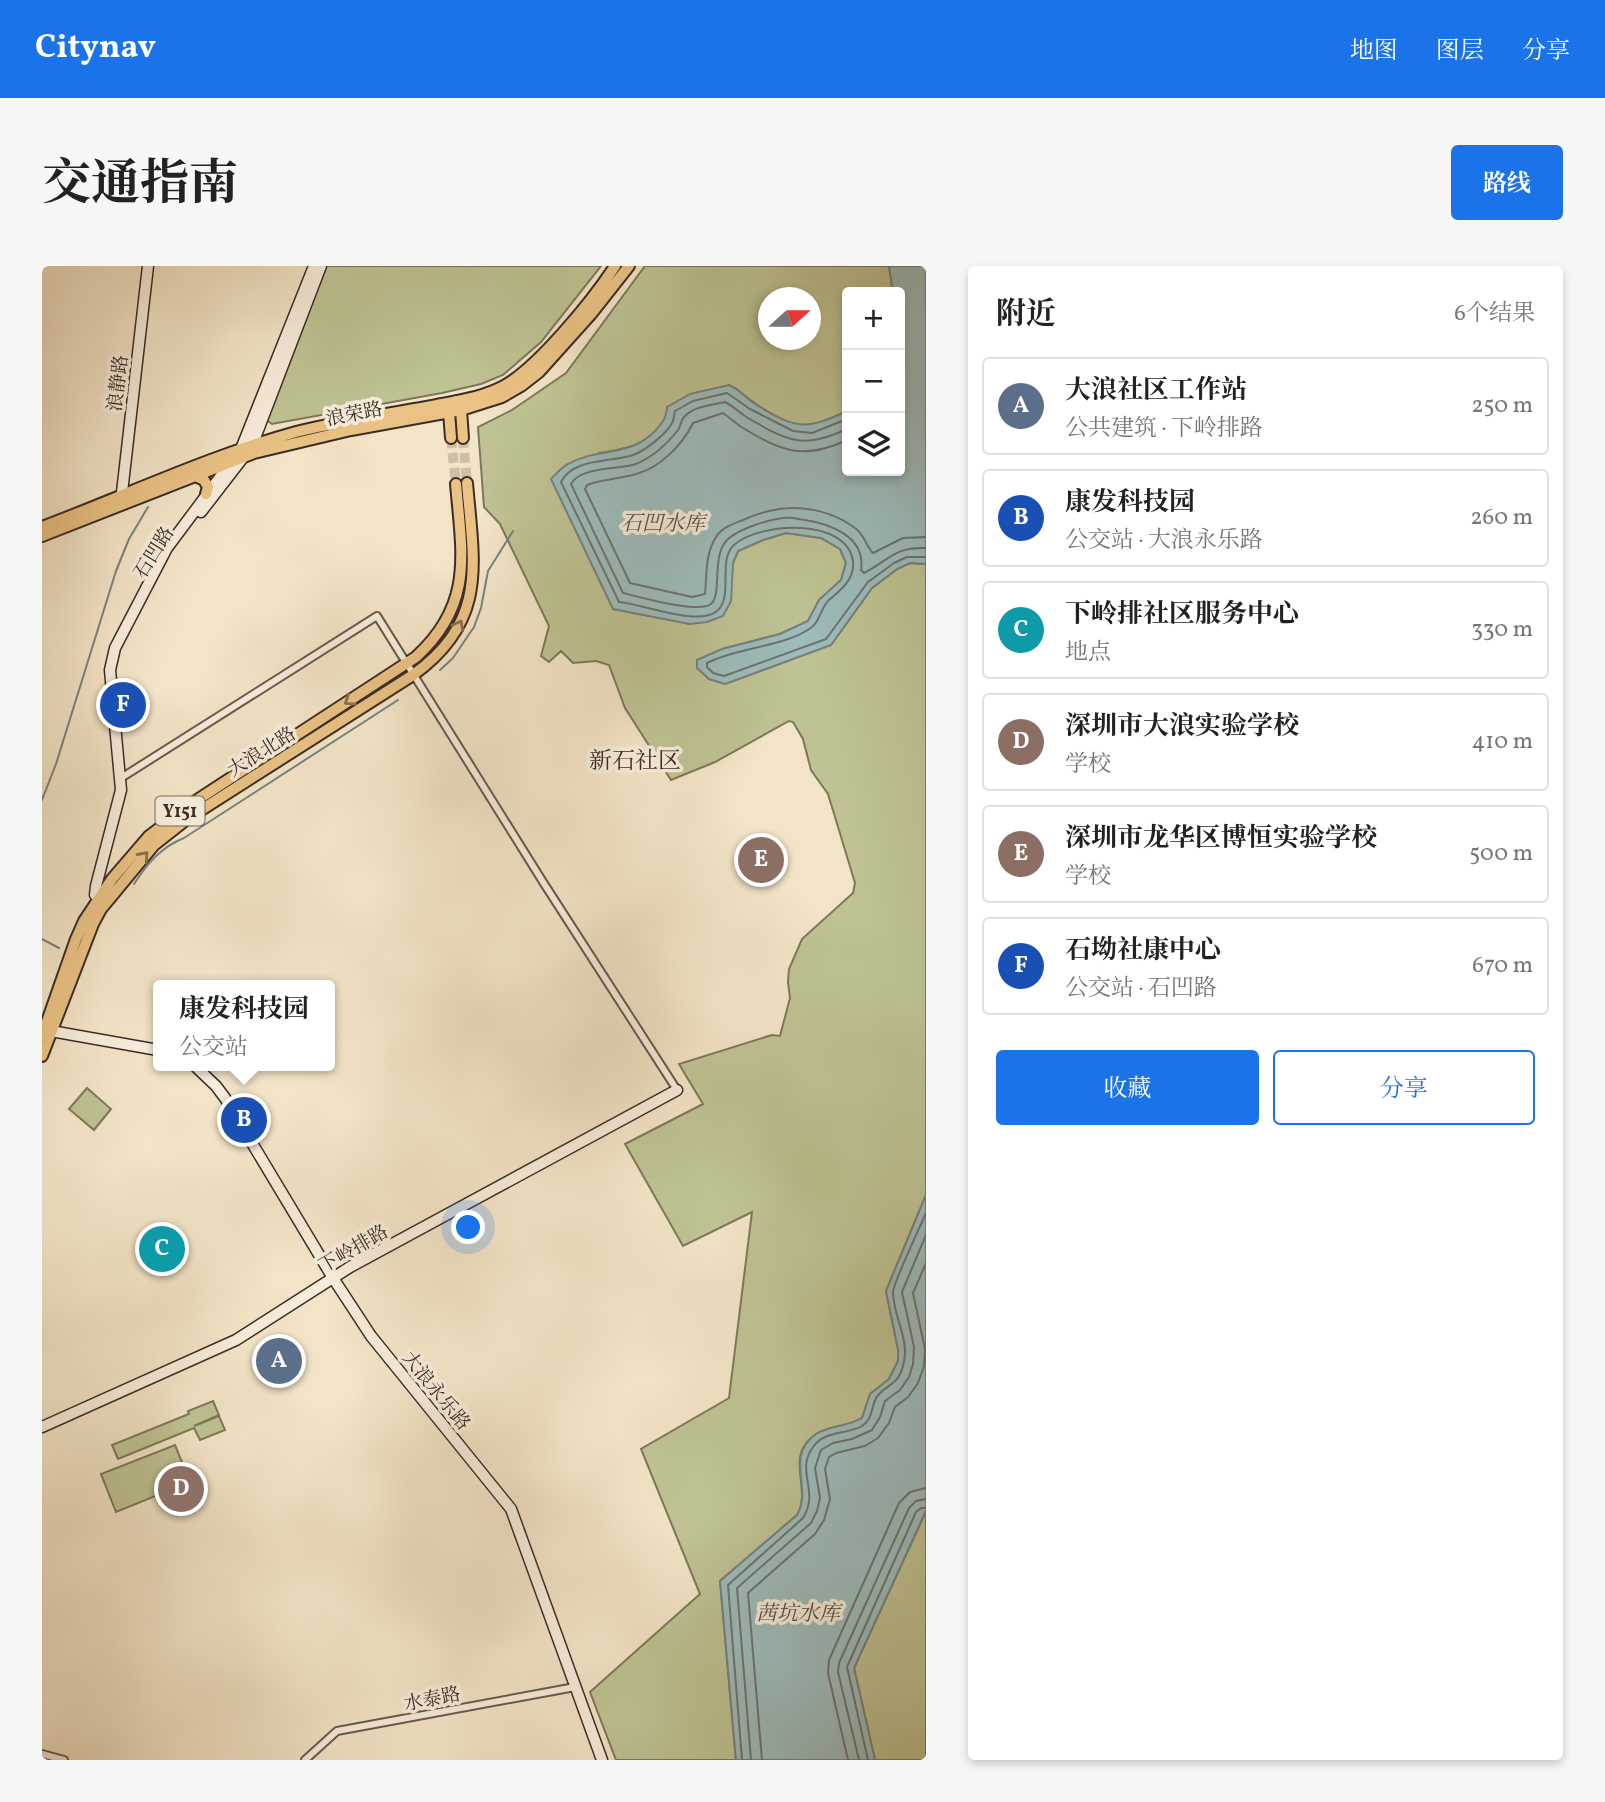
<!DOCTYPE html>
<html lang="zh">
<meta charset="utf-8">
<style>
body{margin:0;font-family:Vollkorn,"Noto Serif SC",serif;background:#f6f6f6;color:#222}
.controls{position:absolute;right:21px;top:21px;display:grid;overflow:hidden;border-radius:7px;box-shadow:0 4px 10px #0003}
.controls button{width:63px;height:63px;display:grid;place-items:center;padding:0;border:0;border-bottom:2px solid #e0e0e0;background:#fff;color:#222;font:35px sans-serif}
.compass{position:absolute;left:716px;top:21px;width:63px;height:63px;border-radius:50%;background:#fff;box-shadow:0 4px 10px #0003;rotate:69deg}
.you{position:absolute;left:427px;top:962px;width:24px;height:24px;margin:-18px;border:5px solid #fff;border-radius:50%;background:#1a73e8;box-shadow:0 0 0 10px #1a73e833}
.badge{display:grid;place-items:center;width:46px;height:46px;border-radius:50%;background:#1a73e8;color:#fff;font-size:23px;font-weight:700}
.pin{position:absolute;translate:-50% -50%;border:4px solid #fff;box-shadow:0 2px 7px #0006}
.popup{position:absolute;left:111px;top:714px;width:182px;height:91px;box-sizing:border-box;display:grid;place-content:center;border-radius:7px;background:#fff;filter:drop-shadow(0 2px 5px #0005);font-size:23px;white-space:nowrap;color:#767676}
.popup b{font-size:26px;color:#222}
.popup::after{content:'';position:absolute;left:50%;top:100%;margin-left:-14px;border:14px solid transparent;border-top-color:#fff}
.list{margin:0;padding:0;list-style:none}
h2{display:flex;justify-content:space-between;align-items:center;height:91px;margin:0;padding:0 28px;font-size:30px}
h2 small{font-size:23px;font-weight:400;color:#767676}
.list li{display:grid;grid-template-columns:46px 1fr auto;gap:21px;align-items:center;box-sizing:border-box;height:98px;margin:0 14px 14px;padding:0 14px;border:2px solid #e0e0e0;border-radius:7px}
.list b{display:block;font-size:26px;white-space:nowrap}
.list p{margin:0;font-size:23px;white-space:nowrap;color:#767676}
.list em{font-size:23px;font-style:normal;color:#767676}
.actions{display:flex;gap:14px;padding:21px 28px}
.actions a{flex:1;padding:16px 0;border:2px solid #1a73e8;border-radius:7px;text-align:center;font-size:24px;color:#1a73e8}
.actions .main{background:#1a73e8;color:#fff}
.icon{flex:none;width:38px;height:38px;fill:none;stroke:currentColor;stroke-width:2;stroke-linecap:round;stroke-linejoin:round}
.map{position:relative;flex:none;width:884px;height:1494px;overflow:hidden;border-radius:7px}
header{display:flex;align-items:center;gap:42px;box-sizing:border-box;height:98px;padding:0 35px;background:#1a73e8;color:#fff}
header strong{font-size:33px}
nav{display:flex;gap:38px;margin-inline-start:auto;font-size:24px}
.intro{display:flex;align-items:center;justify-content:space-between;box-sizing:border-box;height:168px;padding:0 42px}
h1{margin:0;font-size:49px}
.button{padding:18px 32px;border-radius:7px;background:#1a73e8;color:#fff;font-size:24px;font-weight:700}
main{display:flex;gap:42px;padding:0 42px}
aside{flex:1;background:#fff;border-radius:7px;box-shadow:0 4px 10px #0003}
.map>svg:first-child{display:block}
.green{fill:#bfc393;stroke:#7d785c;stroke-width:2;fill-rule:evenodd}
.water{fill:#9dbdbd;stroke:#768380;stroke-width:2}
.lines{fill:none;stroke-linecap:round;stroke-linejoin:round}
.shore{stroke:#6c7471;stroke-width:2}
.stream{stroke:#768380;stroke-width:2}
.primary-tunnel{stroke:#cebfa7;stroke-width:10;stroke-dasharray:10 5;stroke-linecap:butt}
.street-casing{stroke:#695a4e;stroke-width:10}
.secondary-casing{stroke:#3b2c25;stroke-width:13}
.primary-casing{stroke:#3b2c25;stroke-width:14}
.street{stroke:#f7eddb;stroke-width:6}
.secondary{stroke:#f7eddb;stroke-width:10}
.primary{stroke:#eac284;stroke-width:10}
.oneway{stroke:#8a7050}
.labels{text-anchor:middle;stroke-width:7;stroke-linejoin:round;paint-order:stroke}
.shield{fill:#f7eddb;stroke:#73665c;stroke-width:2}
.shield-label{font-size:18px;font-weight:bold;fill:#3b2c25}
.street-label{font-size:19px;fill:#3b2c25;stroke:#f7eddb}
.water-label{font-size:21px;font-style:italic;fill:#54504b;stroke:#f7eddb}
.quarter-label{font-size:23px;fill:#3b2c25;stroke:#f7eddb}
</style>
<header>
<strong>Citynav</strong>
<nav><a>地图</a><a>图层</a><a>分享</a></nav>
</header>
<div class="intro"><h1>交通指南</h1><a class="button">路线</a></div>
<main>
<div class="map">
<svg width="884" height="1494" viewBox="0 0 884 1494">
<rect width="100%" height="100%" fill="#f3e4c7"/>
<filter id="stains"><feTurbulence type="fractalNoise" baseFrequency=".00286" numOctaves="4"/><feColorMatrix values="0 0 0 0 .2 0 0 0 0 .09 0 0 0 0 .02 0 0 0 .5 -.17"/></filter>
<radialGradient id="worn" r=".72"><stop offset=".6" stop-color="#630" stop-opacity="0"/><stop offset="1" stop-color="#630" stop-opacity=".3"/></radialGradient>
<path class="green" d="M283 0H559L499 76 461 109 439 118 400 127 230 158 226 155V150Z
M603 0H847L851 26H805V145C794 151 782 157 770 160 747 164 710 136 693 122L626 141C622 176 585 183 557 187L571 343 648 358 691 297 696 285 721 274 744 267 779 272 798 283 804 297 799 314 777 334 766 355 738 368 680 383 667 413 683 418 789 379 830 322 855 303 868 297 884 298V929L844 1025 856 1083V1095L847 1113 828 1128 820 1152C804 1162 785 1159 769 1172 744 1193 770 1224 755 1249L678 1315 694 1494H574L548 1426 658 1328 599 1183 687 1132 710 946 641 980 583 878 661 838 637 798 730 769 738 770 748 732 746 716 747 703 760 673 811 627 813 617 786 528 769 504 761 473 751 456 747 455 673 496 629 514 583 442 567 399 554 395 531 397 519 385 507 396 499 390 507 360 458 258 442 241 436 161 470 144 524 107ZM726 32H768V74H726Z
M45 822 69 843 52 864 27 843Z
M171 1135 177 1149 152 1160 177 1150 183 1164 158 1174 152 1162 76 1193 70 1179 147 1148 146 1145Z
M133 1179 148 1216 74 1246 59 1208Z
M884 1245V1494H833L812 1402Z"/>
<path class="water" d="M847 0H884V298L868 297 855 303 830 322 789 379 683 418 667 413 655 402V394L680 383 738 368 766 355 777 334 799 314 804 297 798 283 779 272 744 267 721 274 696 285 691 297 689 335 681 350 665 356 648 358 571 343 509 213C514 208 520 201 526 198 556 181 587 192 613 165 621 156 624 153 625 141L648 128 687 119C697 123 704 132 713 138 754 163 762 165 805 145V205H858V26H851Z
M884 929V1245L812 1402 833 1494H694L678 1315 755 1249C771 1222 742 1191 774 1168 788 1159 805 1161 820 1152L828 1128 847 1113 856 1095V1083L844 1025Z"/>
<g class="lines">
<path class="shore" d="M805 153 770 167 751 165 708 143 685 127 651 135 633 145C632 148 632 152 631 155 626 167 601 187 588 190 566 196 530 193 519 216L577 336C601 338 656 361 675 345 692 331 675 294 692 279 717 256 806 251 811 296 813 313 798 325 787 334 779 341 778 355 770 361 744 381 695 381 665 397V401L671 407 682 410 784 373 826 316 852 297 865 291H884
M805 163C761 183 747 176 706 152 698 147 691 140 683 136 671 139 652 140 643 150 639 153 639 160 636 164 625 178 611 191 594 198 577 204 539 200 529 218L581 327C597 331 656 348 669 338 681 328 668 288 687 272 700 262 725 254 741 252 748 251 756 253 763 254 789 258 824 271 819 304L822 307C848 294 851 281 884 282
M805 174C761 195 738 185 698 160 692 156 687 151 681 147L651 157C641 178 618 202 594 208 578 213 561 213 545 219L543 223 588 317 650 331 663 328C665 308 663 288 674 271 680 261 691 258 701 254 737 237 779 237 813 262 822 268 824 280 831 287L861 272 884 271
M700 1494 686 1319 761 1252C778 1225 753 1205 771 1181 783 1164 804 1169 820 1160 833 1152 828 1137 837 1128 848 1117 856 1118 861 1100 869 1075 851 1051 851 1026 852 1015 878 961 884 947
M709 1494 695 1322 769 1257 775 1245 778 1232 773 1202 779 1184 791 1177 810 1173 830 1164 838 1151 843 1135 858 1124 867 1111 871 1098 872 1081 860 1026 884 969
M720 1494 706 1327 773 1268 782 1254 788 1233 783 1203 787 1191 794 1187 823 1180 836 1172 847 1157 853 1141 866 1131 876 1117 882 1100 883 1083 871 1027 884 997
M806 1494 786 1407 787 1394 857 1237 868 1226 884 1222
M817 1494 796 1406 797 1397 867 1242 874 1235 884 1233
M826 1494 805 1401 874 1246 879 1242H884"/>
<path class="stream" d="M398 404 411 392 432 361 439 342 446 305 471 265
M0 534 14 498 74 305 87 273 106 241
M92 618C105 598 119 581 142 572L356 434
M0 673 17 682"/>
<path class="primary-tunnel" d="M409 172 414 218
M421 172 425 217"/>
<defs>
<path id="street" d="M79 512 335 350 501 616 635 824
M0 1488 22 1494
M263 1494 295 1465 533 1421"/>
<path id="secondary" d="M79 235 106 0
M159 246 210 180 279 0
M56 632 53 629 54 620 79 524 68 404 73 382 125 282 199 183 272 0
M4 762 9 765 116 784
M153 800 174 820 183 832 291 1012 329 1070 469 1243 560 1494
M0 1161 194 1074 308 1001 635 824"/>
<path id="primary" d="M409 172 407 146 414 135 419 144 421 172
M151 209 162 214 166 221 164 228
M0 261C85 229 167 190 254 166 299 155 345 148 390 140 414 135 440 132 462 120 496 101 551 34 573 0
M0 270 212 187 309 164 419 144 460 131 479 120 497 106 550 47 587 0
M0 770 34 673 42 655 70 613 107 570 155 534 374 391C432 338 420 288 414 218
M0 790 51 658 59 643 112 579 145 553 371 409C446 355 432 299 425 217"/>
</defs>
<use href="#street" class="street-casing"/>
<use href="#secondary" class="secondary-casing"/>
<use href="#primary" class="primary-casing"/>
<use href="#street" class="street"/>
<use href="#secondary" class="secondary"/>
<use href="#primary" class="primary"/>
</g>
<defs><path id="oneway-chevron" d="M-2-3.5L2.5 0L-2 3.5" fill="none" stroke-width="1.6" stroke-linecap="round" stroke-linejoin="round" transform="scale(1.75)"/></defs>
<g class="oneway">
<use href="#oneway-chevron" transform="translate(417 359) rotate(-62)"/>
<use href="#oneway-chevron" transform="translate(307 435) rotate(146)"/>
<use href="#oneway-chevron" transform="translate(102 590) rotate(-48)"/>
</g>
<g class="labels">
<rect class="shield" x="113.5" y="530.5" width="49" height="29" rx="5"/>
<g class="shield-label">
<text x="138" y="551">Y151</text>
</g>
<g class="street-label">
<text transform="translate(75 117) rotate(-83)" y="7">浪静路</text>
<text transform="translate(312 147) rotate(-11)" y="7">浪荣路</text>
<text transform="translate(111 286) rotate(-58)" y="7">石凹路</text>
<text transform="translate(219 485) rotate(-32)" y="7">大浪北路</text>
<text transform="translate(311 982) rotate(-30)" y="7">下岭排路</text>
<text transform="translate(395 1124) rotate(51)" y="7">大浪永乐路</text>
<text transform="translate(390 1432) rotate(-11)" y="7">水泰路</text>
</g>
<g class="water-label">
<text x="621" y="264">石凹水库</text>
<text x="756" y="1354">茜坑水库</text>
</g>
<g class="quarter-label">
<text x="593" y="502">新石社区</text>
</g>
</g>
<rect width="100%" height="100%" filter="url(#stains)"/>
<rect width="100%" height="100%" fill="url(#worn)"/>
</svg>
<div class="controls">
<button>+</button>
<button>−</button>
<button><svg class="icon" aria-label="layers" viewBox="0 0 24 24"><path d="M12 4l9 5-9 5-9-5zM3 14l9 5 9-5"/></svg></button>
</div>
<svg class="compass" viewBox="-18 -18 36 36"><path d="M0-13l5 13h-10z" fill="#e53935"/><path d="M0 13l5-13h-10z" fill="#767676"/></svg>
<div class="you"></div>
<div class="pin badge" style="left:237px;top:1095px;background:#5c6f8a">A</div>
<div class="pin badge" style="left:202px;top:854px;background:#1a4fb4">B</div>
<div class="popup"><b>康发科技园</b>公交站</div>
<div class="pin badge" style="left:120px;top:983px;background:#0f9aa8">C</div>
<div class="pin badge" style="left:139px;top:1223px;background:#8d6e63">D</div>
<div class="pin badge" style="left:719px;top:594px;background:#8d6e63">E</div>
<div class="pin badge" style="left:81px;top:439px;background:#1a4fb4">F</div>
</div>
<aside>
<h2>附近<small>6个结果</small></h2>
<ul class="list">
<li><span class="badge" style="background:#5c6f8a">A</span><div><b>大浪社区工作站</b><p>公共建筑 · 下岭排路</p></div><em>250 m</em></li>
<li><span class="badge" style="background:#1a4fb4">B</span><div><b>康发科技园</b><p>公交站 · 大浪永乐路</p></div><em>260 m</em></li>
<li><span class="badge" style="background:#0f9aa8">C</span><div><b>下岭排社区服务中心</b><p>地点</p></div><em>330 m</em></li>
<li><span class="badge" style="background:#8d6e63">D</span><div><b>深圳市大浪实验学校</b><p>学校</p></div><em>410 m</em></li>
<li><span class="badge" style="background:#8d6e63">E</span><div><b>深圳市龙华区博恒实验学校</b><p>学校</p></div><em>500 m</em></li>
<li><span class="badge" style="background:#1a4fb4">F</span><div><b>石坳社康中心</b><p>公交站 · 石凹路</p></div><em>670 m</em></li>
</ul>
<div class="actions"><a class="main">收藏</a><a>分享</a></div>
</aside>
</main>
